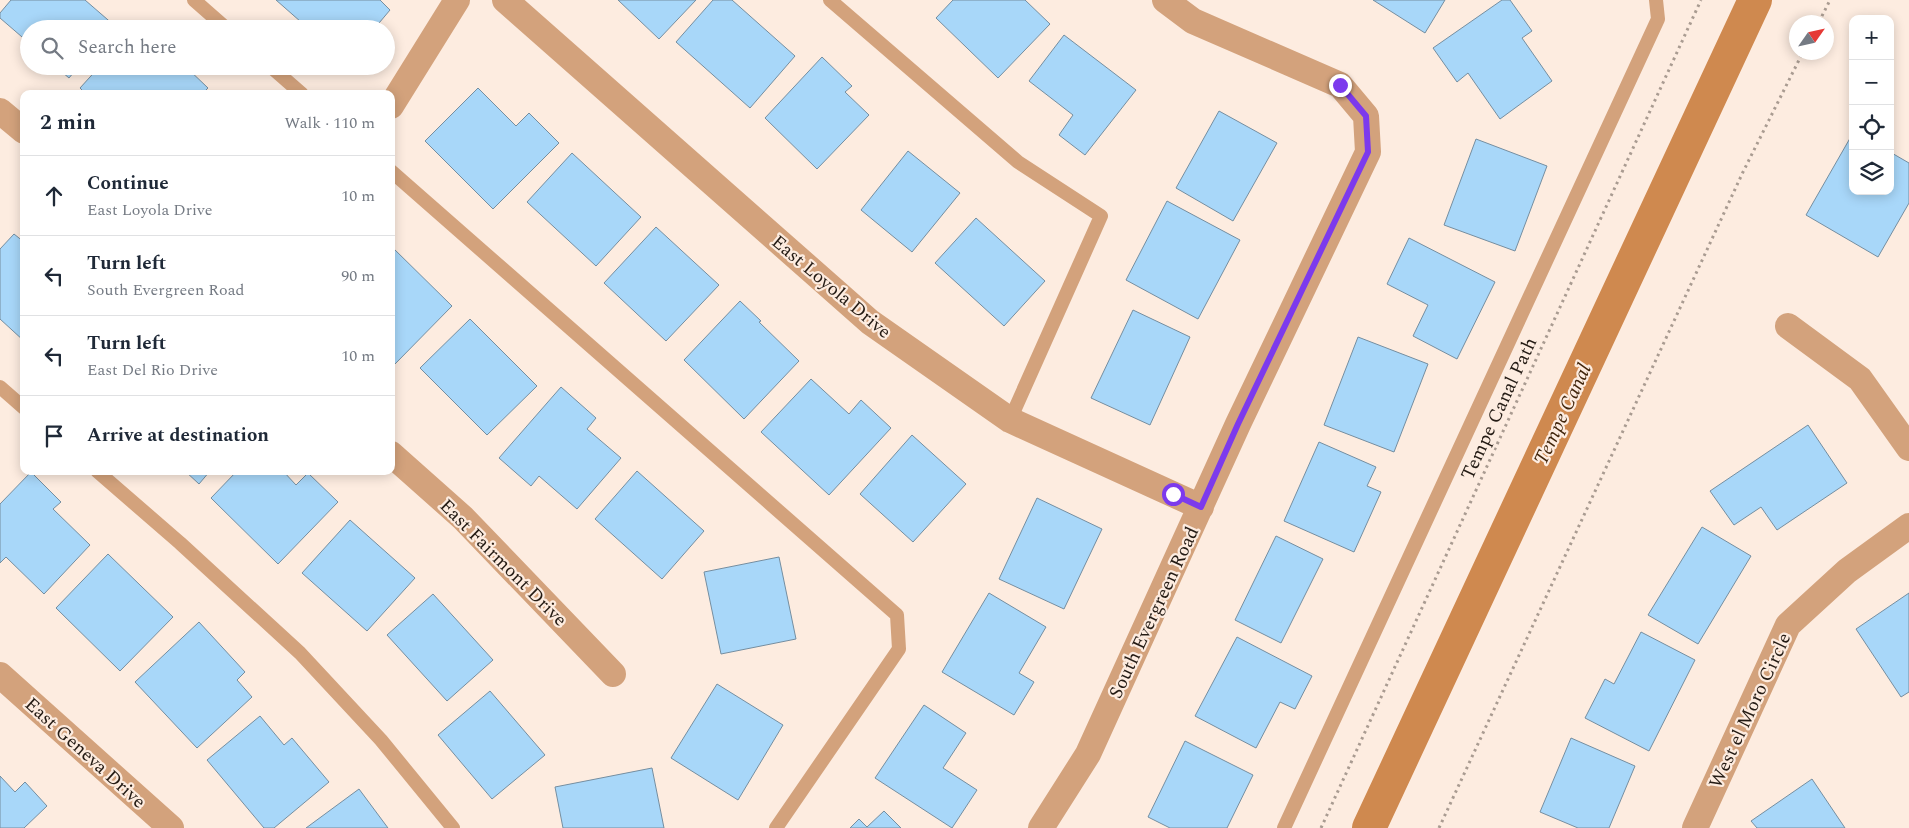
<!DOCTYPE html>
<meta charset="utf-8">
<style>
body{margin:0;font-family:Spectral,serif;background:#f2f2f3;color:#1f2937}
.controls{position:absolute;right:15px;top:15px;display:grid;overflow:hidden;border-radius:10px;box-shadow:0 2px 12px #0003}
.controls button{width:45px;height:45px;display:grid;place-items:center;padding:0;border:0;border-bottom:1px solid #e0e1e3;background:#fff;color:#1f2937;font:25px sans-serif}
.compass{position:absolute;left:1789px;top:15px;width:45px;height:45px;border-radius:50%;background:#fff;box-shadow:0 2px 12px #0003;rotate:56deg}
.stop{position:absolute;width:15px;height:15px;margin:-11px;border:4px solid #7c3aed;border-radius:50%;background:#fff}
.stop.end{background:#7c3aed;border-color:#fff;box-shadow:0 1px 5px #0008}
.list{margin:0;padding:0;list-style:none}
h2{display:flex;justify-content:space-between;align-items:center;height:65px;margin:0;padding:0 20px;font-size:21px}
h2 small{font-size:16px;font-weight:400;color:#747a83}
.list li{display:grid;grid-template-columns:32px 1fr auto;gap:15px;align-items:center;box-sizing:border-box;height:80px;padding:0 20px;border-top:1px solid #e0e1e3}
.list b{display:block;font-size:19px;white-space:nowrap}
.list p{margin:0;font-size:16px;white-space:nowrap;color:#747a83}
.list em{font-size:16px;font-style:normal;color:#747a83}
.icon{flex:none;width:28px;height:28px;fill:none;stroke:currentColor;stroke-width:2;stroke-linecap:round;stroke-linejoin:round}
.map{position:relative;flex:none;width:1909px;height:828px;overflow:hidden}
.search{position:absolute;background:#fff;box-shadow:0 2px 12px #0003;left:20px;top:20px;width:375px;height:55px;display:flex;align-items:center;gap:12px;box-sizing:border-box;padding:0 18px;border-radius:28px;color:#747a83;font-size:19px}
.panel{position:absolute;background:#fff;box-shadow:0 2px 12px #0003;left:20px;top:90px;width:375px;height:385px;border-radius:10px}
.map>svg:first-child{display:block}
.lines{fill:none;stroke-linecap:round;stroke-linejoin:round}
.canal{stroke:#cf894f;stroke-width:34}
.building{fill:#a8d7f9;stroke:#758ea0}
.path{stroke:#a99b91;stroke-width:3;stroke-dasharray:2.5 4;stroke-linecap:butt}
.service{stroke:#d3a27c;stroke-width:14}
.minor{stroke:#d3a27c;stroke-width:26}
.route{stroke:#7c3aed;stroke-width:6}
.labels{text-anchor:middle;stroke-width:4.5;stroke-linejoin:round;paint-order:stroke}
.street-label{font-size:19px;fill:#241b14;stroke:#fdece0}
.water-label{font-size:20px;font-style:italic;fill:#42260c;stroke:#fdece0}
</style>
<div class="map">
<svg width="1909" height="828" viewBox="0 0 1909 828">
<rect width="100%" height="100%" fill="#fdece0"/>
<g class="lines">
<path class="canal" d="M1369 828 1755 0"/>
</g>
<path class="building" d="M11 0H85L115 26 112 29H29V43L0 18V13Z
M276 0H380L390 10 374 29H309Z
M618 0H696L659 39Z
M713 0H732L795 56 750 108 676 42Z
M953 0H1025L1050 24 998 78 936 18Z
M1373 0H1445L1425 33Z
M1502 0H1510L1532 31 1522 38 1552 81 1500 119 1468 73 1457 82 1433 48Z
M140 24 145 29H135Z
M1064 35 1136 90 1085 155 1059 135 1073 115 1029 81Z
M822 57 852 86 845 92 869 115 817 169 765 118Z
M55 66H79L69 78Z
M100 66H185L208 88 202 94H86L80 88Z
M478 88 516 126 529 113 559 143 493 209 425 141Z
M1219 111 1277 143 1233 221 1176 188Z
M1853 133V191H1890V152L1909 163V203L1878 257 1806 215Z
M1476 139 1547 166 1515 251 1444 225Z
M908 151 960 193 912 252 861 210Z
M572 153 641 217 596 266 527 202Z
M1167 201 1240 240 1198 319 1126 280Z
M976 218 1045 281 1004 326 935 263Z
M656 227 719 285 666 341 604 283Z
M14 234 24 242V341L0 319V249Z
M1409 238 1495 282 1457 359 1413 336 1428 305 1387 284Z
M391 246 452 306 395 364 391 361Z
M740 301 761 321 759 322 799 361 744 419 684 360Z
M1133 310 1190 337 1150 425 1091 398Z
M470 319 537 386 487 435 420 368Z
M1358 337 1428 364 1394 452 1324 425Z
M811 379 849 414 861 400 891 428 829 495 761 432Z
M561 387 596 418 587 429 621 458 577 509 539 476 531 486 499 458Z
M1808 425 1847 483 1777 530 1761 507 1734 525 1710 491Z
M912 435 966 484 913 542 860 494Z
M1319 442 1376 467 1367 486 1381 492 1354 552 1284 521Z
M185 471H210L199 484Z
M237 471H283L296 485 308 473 338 502 278 564 211 498Z
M637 471 704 531 662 579 595 519Z
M31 472 61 502 53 509 90 545 44 594 6 557 0 563V504Z
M1037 498 1102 529 1064 609 999 579Z
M350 520 415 578 367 631 302 573Z
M1702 527 1751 556 1698 644 1648 615Z
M1276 536 1323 559 1281 643 1235 620Z
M108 554 173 617 120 671 56 608Z
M779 557 796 639 721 654 704 572Z
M989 593 1046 627 1019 673 1034 682 1014 715 942 672Z
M1909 593V692L1901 697 1856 629Z
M433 594 493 660 447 701 387 635Z
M199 622 245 672 237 680 252 697 197 748 135 682Z
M1641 632 1695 660 1649 751 1585 718 1605 679 1614 684Z
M1237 637 1312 676 1295 709 1280 702 1256 748 1195 716Z
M717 684 783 725 738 800 671 758Z
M490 691 545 755 492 799 438 735Z
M924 705 966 733 943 768 977 790 952 828 875 778Z
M260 716 284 745 292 738 329 782 274 828H264L207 760Z
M1571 738 1635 766 1609 828H1578L1540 812Z
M1185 741 1253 775 1227 828H1170L1148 817Z
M652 768 664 828H563L555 787Z
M0 776 15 792 25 782 47 806 24 828H0Z
M1812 779 1845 828H1757L1751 821Z
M359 789 388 828H306Z
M884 811 901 828H850L859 819 867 827Z"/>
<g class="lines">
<path class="path" d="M1819 22 1830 0
M1321 828 1701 0
M1439 828 1743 172 1803 52"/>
<path class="service" d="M194 0 227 29
M830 0 1018 162 1101 216 1010 420
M270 66 302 94
M391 171 897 615 899 649 776 828
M0 387 24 408
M97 471 180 543 300 653 381 740 453 828
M1284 828 1658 19 1656 0"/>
<path class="minor" d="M505 0 870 322 1010 420 1201 507
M391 106 457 0
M0 111 24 131
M1788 326 1860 379 1909 448
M391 454 463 518 613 674
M0 675 171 828
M1041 828 1088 754 1238 424 1368 152 1366 116 1340 85 1193 21 1165 0
M1695 828 1788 625 1847 571 1909 526"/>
</g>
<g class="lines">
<path class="route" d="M1173 494 1201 507 1238 424 1368 152 1366 116 1340 85"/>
</g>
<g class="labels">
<g class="street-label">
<text transform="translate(832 286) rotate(40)" y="7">East Loyola Drive</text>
<text transform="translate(1498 408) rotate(-65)" y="7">Tempe Canal Path</text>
<text transform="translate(504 562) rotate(45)" y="7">East Fairmont Drive</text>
<text transform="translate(1153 612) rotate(-65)" y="7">South Evergreen Road</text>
<text transform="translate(1749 710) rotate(-65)" y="7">West el Moro Circle</text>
<text transform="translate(86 752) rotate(42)" y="7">East Geneva Drive</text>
</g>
<g class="water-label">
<text transform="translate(1562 414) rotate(-65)" y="7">Tempe Canal</text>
</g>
</g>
</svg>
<div class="controls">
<button>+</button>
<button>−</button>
<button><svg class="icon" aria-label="locate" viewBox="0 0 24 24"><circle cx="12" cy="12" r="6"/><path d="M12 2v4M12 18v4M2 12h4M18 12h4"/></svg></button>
<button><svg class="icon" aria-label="layers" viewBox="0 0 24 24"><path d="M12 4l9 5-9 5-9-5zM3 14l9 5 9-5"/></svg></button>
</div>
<svg class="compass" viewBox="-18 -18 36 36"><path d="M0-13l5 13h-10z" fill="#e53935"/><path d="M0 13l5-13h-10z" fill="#747a83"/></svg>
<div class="stop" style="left:1173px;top:494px"></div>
<div class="stop end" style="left:1340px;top:85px"></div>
<div class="search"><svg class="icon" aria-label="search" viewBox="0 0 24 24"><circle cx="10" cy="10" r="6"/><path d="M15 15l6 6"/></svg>Search here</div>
<section class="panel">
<h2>2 min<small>Walk · 110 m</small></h2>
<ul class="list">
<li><svg class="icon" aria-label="ahead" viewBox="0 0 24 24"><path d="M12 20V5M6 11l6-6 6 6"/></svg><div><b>Continue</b><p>East Loyola Drive</p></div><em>10 m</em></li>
<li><svg class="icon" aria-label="left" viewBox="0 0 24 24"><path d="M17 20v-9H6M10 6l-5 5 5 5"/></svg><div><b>Turn left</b><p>South Evergreen Road</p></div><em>90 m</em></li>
<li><svg class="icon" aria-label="left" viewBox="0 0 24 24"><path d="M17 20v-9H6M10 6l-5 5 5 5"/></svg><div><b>Turn left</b><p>East Del Rio Drive</p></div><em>10 m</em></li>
<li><svg class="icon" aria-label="arrive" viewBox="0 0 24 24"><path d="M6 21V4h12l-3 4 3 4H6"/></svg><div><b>Arrive at destination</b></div></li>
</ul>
</section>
</div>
